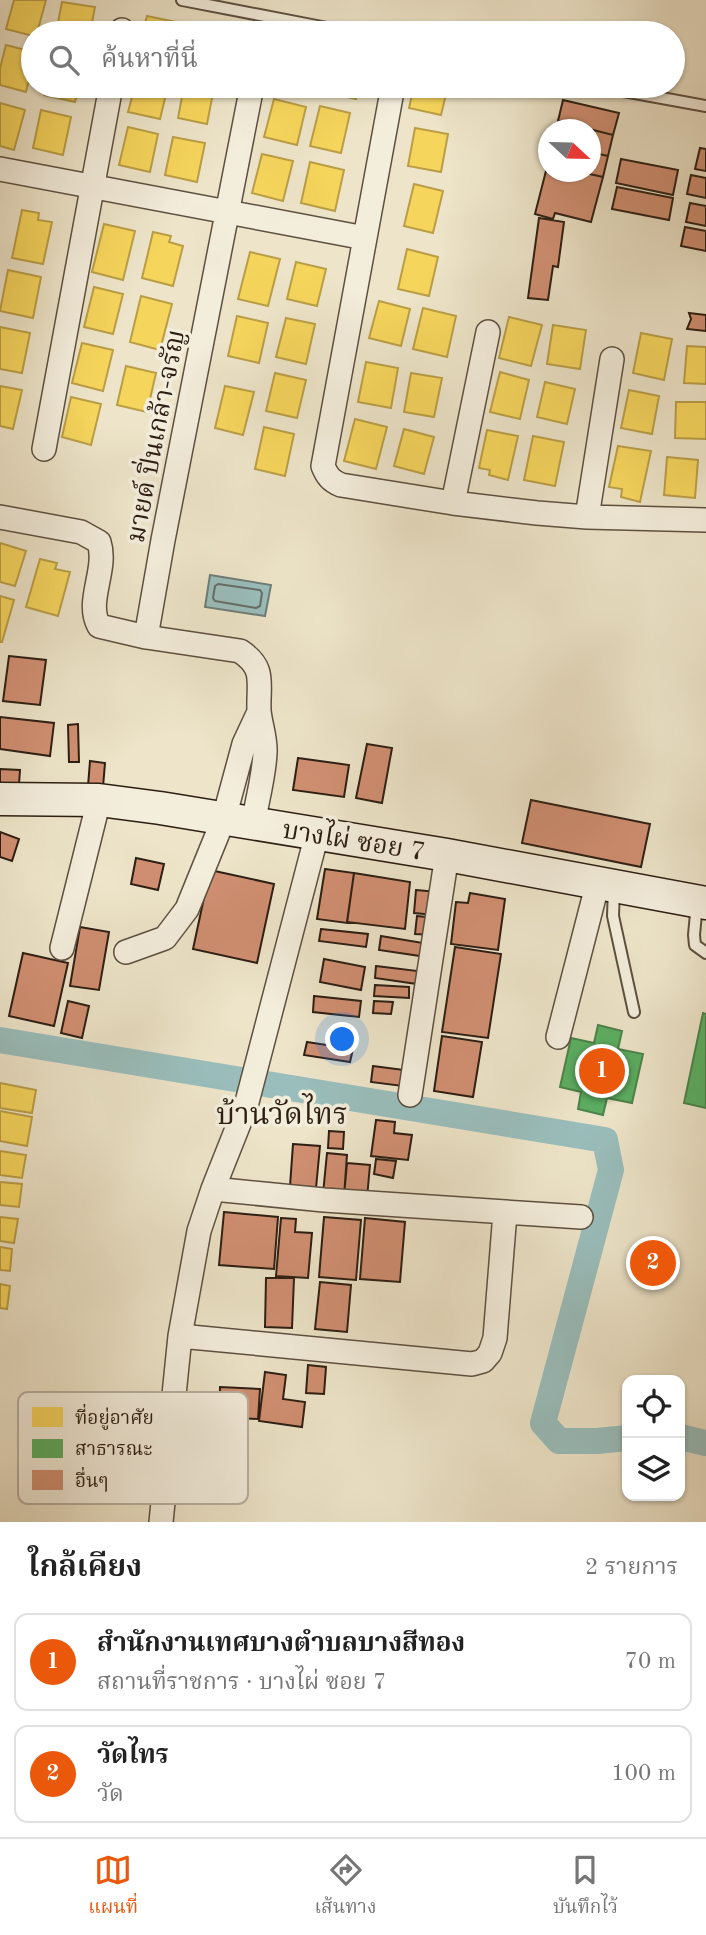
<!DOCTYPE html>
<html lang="th">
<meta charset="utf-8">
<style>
body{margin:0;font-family:"Old Standard TT","Noto Serif Thai",serif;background:#f2f2f2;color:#222}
.controls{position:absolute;right:21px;bottom:21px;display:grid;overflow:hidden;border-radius:14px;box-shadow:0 2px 5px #0004}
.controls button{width:63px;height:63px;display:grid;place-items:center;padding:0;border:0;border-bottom:2px solid #e0e0e0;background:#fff;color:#222;font:35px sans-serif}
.compass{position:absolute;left:538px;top:119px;width:63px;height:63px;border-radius:50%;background:#fff;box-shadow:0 2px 5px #0004;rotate:112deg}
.you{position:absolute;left:343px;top:1040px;width:24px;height:24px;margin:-18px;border:5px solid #fff;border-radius:50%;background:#1a73e8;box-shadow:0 0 0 10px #1a73e833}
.badge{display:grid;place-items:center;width:46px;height:46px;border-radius:50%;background:#ea580c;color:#fff;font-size:23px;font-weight:700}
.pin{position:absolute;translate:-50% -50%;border:4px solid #fff;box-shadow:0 2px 7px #0006}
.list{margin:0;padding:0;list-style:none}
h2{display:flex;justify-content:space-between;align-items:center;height:91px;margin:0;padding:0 28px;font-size:30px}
h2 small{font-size:23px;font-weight:400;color:#767676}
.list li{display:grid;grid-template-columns:46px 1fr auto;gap:21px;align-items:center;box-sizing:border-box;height:98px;margin:0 14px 14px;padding:0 14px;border:2px solid #e0e0e0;border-radius:14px}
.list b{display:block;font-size:26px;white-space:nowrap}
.list p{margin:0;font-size:23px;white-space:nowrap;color:#767676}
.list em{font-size:23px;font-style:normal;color:#767676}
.icon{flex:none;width:38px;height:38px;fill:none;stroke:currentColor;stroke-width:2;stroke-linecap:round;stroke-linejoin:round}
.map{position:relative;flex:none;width:706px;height:1522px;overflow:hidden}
.search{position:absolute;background:#fff;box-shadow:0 2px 5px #0004;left:21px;right:21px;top:21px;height:77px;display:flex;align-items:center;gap:18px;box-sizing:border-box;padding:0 24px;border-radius:38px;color:#767676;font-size:26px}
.sheet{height:315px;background:#fff}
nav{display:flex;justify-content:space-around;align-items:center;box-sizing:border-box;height:98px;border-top:2px solid #e0e0e0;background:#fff;font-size:19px;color:#767676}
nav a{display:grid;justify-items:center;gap:4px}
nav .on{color:#ea580c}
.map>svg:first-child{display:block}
.water{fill:#9abebc;stroke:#6e7e78;stroke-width:2}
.homes{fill:#f6d55c;stroke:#ba9e46;stroke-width:2}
.public{fill:#5aae61;stroke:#4c834a;stroke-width:2}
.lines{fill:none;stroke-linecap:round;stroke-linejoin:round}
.shore{stroke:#646e68;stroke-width:2}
.canal{stroke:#9abebc;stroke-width:26}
.building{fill:#d08f72;stroke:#2d1e13;stroke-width:2}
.lane-casing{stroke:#5d5040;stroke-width:14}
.street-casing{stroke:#5d5040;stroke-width:26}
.secondary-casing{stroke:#2d1e13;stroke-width:35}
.lane{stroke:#f3eddc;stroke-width:10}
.street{stroke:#f3eddc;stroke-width:23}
.secondary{stroke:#f3eddc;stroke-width:32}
.labels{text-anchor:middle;stroke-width:7;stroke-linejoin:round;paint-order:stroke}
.street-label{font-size:26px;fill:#2d1e13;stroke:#f3eddc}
.quarter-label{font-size:30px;fill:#2d1e13;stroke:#f3eddc}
.key{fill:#f3eddc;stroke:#b8afa0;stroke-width:2}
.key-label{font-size:19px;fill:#2d1e13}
</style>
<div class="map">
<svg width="706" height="1522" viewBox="0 0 706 1522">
<rect width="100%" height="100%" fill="#ede4c9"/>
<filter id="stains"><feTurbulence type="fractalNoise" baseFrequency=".00286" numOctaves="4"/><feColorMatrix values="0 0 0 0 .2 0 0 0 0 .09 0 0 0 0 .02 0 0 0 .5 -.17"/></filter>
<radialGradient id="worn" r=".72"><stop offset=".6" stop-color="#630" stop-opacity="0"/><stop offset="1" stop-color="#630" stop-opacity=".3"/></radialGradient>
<path class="water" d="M210 575 271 585 265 616 205 607Z"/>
<path class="homes" d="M14 0H46L37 33H33V36L6 29Z
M62 2 95 7 90 33H56Z
M147 16 181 23 179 33H143Z
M6 45 33 52V63L26 92 0 85V68Z
M46 86H79L75 102 44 95Z
M135 86H168L160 119 128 112Z
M184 86 214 88 207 124 178 118Z
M322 86H359L356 99 321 91Z
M414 86H448L441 115 409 108Z
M274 99 306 107 297 145 264 137Z
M0 103 25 110 14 150 0 146Z
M320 106 350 113 341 153 310 146Z
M41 110 71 117 63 155 33 148Z
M128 127 158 134 150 172 119 165Z
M415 128 448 134 441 172 408 166Z
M173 137 205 143 197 182 165 175Z
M262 154 293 161 283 201 252 193Z
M310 162 344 170 335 211 301 203Z
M414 184 443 191 433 233 404 226Z
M22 210 39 213 38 220 52 222 43 264 12 258Z
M104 224 135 231 123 280 92 272Z
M153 232 171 236 169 242 183 246 173 286 142 278Z
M407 249 438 257 429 296 398 289Z
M250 252 280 259 268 306 238 299Z
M296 262 326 269 317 306 287 299Z
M8 270 41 277 33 318 0 311Z
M94 287 123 294 113 334 84 327Z
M141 296 172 304 160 350 130 342Z
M379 301 410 309 401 346 369 338Z
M423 308 456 316 447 357 413 349Z
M237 316 268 323 259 363 228 356Z
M509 317 542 325 531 366 499 358Z
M286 318 315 324 306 364 276 357Z
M553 325 586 330 580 369 547 364Z
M0 327 30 333 22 373 0 369Z
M641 333 672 339 664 380 633 373Z
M82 343 113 350 103 391 72 383Z
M687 346 706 347V384L684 383Z
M366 362 398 368 391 408 358 402Z
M126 366 156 373 147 412 117 405Z
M500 372 529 380 520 419 490 412Z
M275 373 306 380 297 418 266 411Z
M411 373 442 378 434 417 404 412Z
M545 382 575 389 567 424 537 417Z
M0 386 22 390 13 429 0 426Z
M225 386 254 392 243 435 215 428Z
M629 390 659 396 652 434 621 428Z
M71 397 101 404 91 445 62 437Z
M676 402H706V439L675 438Z
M355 419 387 427 376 469 344 461Z
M264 427 294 434 285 476 255 469Z
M404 429 434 437 424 474 394 466Z
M487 430 518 436 508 480 489 475 490 470 479 468Z
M533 436 564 442 555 486 524 480Z
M618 446 651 451 640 502 621 497 622 489 609 487Z
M667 457 698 460 695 498 664 495Z
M0 543 26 551 15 586 0 582Z
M40 559 57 563 55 569 70 572 58 616 26 607Z
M0 596 14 600 2 642H0Z
M0 1083 36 1090 32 1113 0 1108Z
M0 1111 32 1117 27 1146 0 1141Z
M0 1151 26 1155 22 1178 0 1175Z
M0 1182 22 1184 19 1207 0 1205Z
M0 1217 18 1219 14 1243 0 1241Z
M0 1247 12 1249 10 1271 0 1270Z
M0 1284 10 1286 7 1309 0 1308Z"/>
<path class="public" d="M703 1013 706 1014V1108L684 1103Z
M598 1025 622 1031 618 1049 643 1054 632 1103 607 1098 603 1115 578 1109 581 1092 560 1087 571 1038 594 1043Z"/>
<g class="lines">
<path class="shore" d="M218 584 260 590 262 593 260 606 256 608 215 601 213 598 215 586Z"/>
<path class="canal" d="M0 1040 605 1140 611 1170 543 1423 559 1441H597L627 1438
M680 1437 706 1443"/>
</g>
<path class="building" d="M563 100 619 113 613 135 558 121Z
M558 121 613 135 608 156 590 152V130H556Z
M700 148 706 149V171L695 169Z
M590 152 608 156 603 177 581 172H590Z
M621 159 678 170 673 195 616 183Z
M548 163V172H581L603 177 591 222 555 213 553 219 535 214Z
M691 175 706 178V198L687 194Z
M617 187 673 198 669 220 612 209Z
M690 203 706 206V226L686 222Z
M539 218 564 222 558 267 553 266 548 300 528 298Z
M685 227 706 231V251L681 246Z
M689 313 706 315V331L687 329 691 319Z
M9 656 46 660 40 705 3 701Z
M0 717 54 723 50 756 0 749Z
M78 724 79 762H69L68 725Z
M367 744 392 748 382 803 356 798Z
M298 758 349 765 344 797 293 790Z
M90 761 105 763 103 787 88 786Z
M0 769 20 770 19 784 0 783Z
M531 800 650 824 641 867 522 843Z
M0 832 19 839 12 861 0 857Z
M136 858 164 864 158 890 131 884Z
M325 869 354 873 347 923 317 919Z
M210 870 274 884 257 963 193 949Z
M354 873 410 882 405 929 347 922Z
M416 890 437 892 434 915 414 913Z
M470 893 505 899 498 950 451 944 456 902 468 903Z
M417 916 435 918 434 935 415 934Z
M80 927 109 932 99 990 70 986Z
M321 929 368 934 366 947 319 941Z
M381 936 429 944 427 957 379 950Z
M455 947 501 954 488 1038 442 1032Z
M23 953 68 963 54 1026 9 1016Z
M324 959 365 967 361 990 320 982Z
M376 966 426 972 424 985 375 978Z
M375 985 409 987V998L374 996Z
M314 996 361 1001 359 1017 313 1012Z
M68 1001 89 1006 82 1038 61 1033Z
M374 1001 393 1002 391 1014 373 1013Z
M442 1036 482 1042 473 1097 434 1091Z
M307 1042 353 1049 350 1062 304 1055Z
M373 1066 412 1071 410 1087 371 1082Z
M376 1120 395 1122 394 1133 412 1135 408 1160 371 1156Z
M329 1131 344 1132 343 1149 328 1148Z
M293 1144 320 1146 316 1188 290 1186Z
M327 1153 347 1155 344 1196 323 1194Z
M376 1159 396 1161 393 1178 374 1174Z
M347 1163 370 1165 367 1198 344 1196Z
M224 1212 278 1217 274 1269 219 1265Z
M324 1217 361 1220 356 1280 319 1277Z
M281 1218 296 1219 295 1232 312 1233 308 1278 276 1276Z
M365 1218 405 1222 400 1282 360 1279Z
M266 1278H294L292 1328 265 1327Z
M320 1282 351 1285 347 1332 315 1329Z
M308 1365 326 1367 324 1394 306 1393Z
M265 1372 286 1375 283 1399 305 1402 302 1427 259 1421Z
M220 1387 260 1389 258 1419 219 1417Z"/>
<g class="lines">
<defs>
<path id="lane" d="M182 0 353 33
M596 86 706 106
M614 888 613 916 634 1012
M697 903 694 935 695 945 706 953"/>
<path id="street" d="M121 33 122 30
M252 86 163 540 146 637 240 651C266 668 258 683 259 710 260 724 266 738 265 753 264 776 257 801 253 824
M393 86 323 466C327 476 331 481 341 485L453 503 537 513 587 517 706 520
M0 169 365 238
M44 449 111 86
M453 503 488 332
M0 517 81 532 99 542C108 570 85 601 99 626L146 637
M587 517 612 359
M62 948 99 800
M126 952 165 938 187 909 224 818 244 744 259 712
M558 1037 598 882
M410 1095 447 855
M213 1189 324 1200 581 1217
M180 1336 472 1364 483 1361 490 1353 495 1338 505 1213
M161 1522 180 1336 199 1231 213 1189 246 1106 317 834"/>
<path id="secondary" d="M0 799 99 800 160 808 447 855 706 903"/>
</defs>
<use href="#lane" class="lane-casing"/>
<use href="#street" class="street-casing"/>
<use href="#secondary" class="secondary-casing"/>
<use href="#lane" class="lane"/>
<use href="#street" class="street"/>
<use href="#secondary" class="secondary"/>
</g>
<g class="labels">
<g class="street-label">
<text transform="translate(155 436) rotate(-79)" y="9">มายด์ ปิ่นเกล้า-จรัญ</text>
<text transform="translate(354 840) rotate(9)" y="9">บางไผ่ ซอย 7</text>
</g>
<g class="quarter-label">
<text x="282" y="1124">บ้านวัดไทร</text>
</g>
</g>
<rect x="18" y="1392" width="230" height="112" rx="10" class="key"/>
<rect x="32" y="1407" width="31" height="20" fill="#f6d55c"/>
<rect x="32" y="1439" width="31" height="19" fill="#5aae61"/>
<rect x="32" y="1470" width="31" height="20" fill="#d08f72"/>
<g class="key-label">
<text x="75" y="1424">ที่อยู่อาศัย</text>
<text x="75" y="1455">สาธารณะ</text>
<text x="75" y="1487">อื่นๆ</text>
</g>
<rect width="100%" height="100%" filter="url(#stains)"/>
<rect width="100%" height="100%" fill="url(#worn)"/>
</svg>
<div class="controls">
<button><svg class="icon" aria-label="locate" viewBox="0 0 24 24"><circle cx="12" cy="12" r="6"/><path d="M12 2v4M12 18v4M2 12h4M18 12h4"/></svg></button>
<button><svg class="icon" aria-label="layers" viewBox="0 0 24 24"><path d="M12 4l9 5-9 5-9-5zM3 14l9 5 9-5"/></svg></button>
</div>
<svg class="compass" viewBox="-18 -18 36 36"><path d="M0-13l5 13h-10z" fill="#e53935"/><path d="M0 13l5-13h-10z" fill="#767676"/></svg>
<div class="you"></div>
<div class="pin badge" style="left:602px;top:1071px">1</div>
<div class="pin badge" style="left:653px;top:1263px">2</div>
<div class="search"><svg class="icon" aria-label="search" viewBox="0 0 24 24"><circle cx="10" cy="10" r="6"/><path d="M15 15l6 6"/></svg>ค้นหาที่นี่</div>
</div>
<section class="sheet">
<h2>ใกล้เคียง<small>2 รายการ</small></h2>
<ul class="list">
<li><span class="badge">1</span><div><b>สำนักงานเทศบางตำบลบางสีทอง</b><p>สถานที่ราชการ · บางไผ่ ซอย 7</p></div><em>70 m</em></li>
<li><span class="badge">2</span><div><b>วัดไทร</b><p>วัด</p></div><em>100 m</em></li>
</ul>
</section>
<nav>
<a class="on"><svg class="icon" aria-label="map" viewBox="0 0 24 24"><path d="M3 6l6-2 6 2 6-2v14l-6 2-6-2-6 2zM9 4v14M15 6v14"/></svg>แผนที่</a>
<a><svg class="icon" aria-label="directions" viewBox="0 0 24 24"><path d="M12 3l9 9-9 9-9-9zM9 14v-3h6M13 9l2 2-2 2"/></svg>เส้นทาง</a>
<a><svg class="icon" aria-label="saved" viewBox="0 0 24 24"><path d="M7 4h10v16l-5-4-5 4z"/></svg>บันทึกไว้</a>
</nav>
